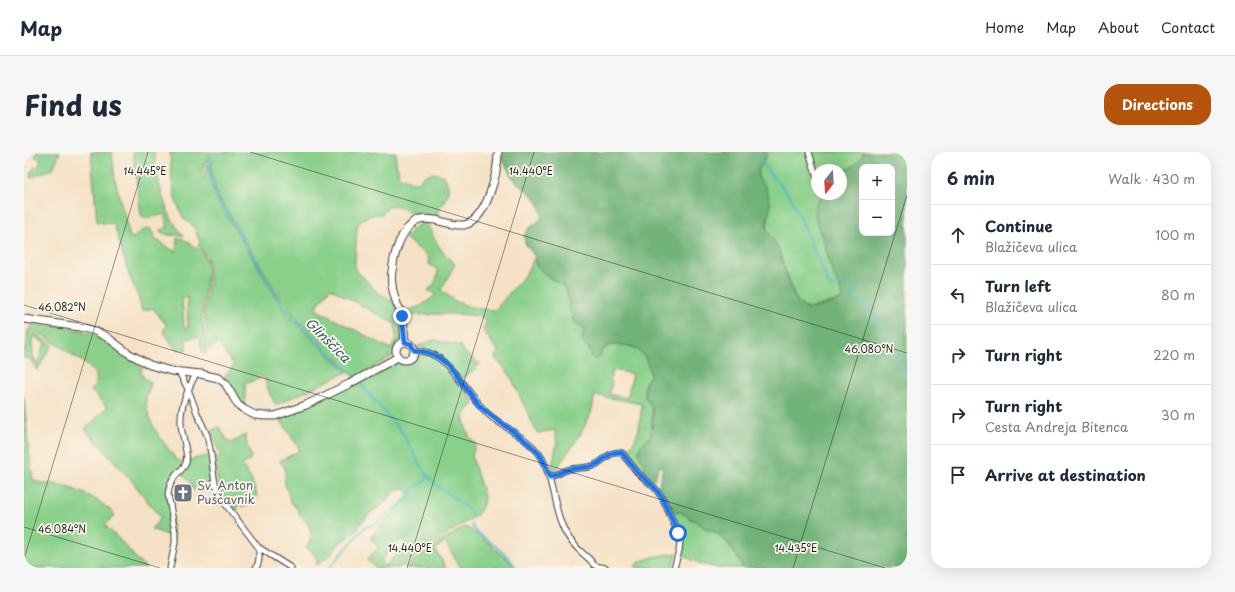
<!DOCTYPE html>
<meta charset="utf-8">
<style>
body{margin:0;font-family:"Playpen Sans",sans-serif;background:#f6f6f7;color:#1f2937}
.controls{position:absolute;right:12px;top:12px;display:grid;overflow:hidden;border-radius:8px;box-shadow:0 4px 16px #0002}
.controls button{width:36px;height:36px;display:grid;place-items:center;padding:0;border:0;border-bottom:1px solid #e0e1e3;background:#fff;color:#1f2937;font:20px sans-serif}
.compass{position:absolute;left:787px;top:12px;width:36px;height:36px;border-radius:50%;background:#fff;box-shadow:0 4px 16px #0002;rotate:197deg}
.stop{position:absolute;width:12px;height:12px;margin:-9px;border:3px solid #1a73e8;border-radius:50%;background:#fff}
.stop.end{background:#1a73e8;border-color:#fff;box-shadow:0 1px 4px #0008}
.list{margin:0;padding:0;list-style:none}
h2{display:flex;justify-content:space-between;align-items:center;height:52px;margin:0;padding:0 16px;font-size:17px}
h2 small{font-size:13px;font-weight:400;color:#747a83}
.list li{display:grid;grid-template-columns:26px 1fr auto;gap:12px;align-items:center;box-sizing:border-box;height:60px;padding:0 16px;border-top:1px solid #e0e1e3}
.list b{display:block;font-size:15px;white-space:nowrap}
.list p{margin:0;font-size:13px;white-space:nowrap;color:#747a83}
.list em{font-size:13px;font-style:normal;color:#747a83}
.icon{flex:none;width:22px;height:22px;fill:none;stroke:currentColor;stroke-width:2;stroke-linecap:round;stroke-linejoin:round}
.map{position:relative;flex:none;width:883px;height:416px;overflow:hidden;border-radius:16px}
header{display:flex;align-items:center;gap:24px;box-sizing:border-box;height:56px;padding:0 20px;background:#fff;border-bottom:1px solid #e0e1e3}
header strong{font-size:19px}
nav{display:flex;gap:22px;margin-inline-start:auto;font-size:14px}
.intro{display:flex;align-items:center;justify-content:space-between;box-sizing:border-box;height:96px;padding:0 24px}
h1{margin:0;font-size:28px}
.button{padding:10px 18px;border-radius:16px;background:#b45309;color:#fff;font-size:14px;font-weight:700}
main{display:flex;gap:24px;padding:0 24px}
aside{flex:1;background:#fff;border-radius:16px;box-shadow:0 4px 16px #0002}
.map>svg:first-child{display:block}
.green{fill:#8ad08b;stroke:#537654;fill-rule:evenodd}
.forest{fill:#6fb277;stroke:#46674a;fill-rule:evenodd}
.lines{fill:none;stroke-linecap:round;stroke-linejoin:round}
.stream{stroke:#4dbbc6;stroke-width:2}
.minor-casing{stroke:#3d3a35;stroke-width:7}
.tertiary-casing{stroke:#3d3a35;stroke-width:9}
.minor{stroke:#fff;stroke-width:5}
.tertiary{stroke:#fff;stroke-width:7}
.route{stroke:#1a73e8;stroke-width:5}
.ticks{fill:none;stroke:#1c1c1c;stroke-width:1;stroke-opacity:0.45}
.labels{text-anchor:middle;stroke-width:3.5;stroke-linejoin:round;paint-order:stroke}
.worship-label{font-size:12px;fill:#5b616d;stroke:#fbf7ec;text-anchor:start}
.water-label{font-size:13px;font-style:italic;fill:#305c60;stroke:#fbf7ec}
.ticks-label{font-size:10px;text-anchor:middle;fill:#1c1c1c;stroke:#fbf7ec;stroke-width:3.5;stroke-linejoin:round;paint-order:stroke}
</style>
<header>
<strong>Map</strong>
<nav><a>Home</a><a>Map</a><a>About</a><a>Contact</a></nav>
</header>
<div class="intro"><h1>Find us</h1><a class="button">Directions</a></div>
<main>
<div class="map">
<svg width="883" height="416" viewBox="0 0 883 416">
<rect width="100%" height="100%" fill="#fbf7ec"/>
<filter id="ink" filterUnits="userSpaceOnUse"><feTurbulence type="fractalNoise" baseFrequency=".025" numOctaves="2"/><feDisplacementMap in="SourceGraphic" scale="8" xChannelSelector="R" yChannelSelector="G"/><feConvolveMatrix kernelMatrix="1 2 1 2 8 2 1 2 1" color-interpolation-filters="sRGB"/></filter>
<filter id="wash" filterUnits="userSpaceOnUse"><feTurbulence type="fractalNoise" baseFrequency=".012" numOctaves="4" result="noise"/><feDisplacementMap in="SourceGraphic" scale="16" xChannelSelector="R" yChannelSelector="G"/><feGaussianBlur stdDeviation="0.9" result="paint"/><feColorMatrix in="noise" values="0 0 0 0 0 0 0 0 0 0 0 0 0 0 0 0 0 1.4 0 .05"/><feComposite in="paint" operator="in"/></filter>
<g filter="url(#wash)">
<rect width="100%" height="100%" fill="#f5e1c5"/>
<path class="green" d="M13 0H36L29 17 6 26 7 19H9L10 15 14 16 17 7 11 5Z
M67 0H88L91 28 106 85 109 86 115 80 126 76 132 88 150 99H152L153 86C160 86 164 90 169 94 173 96 176 98 179 102 189 116 178 148 178 166 179 178 183 190 182 202L179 201 175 185 162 187V198H153C147 192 144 185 139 179L143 174 129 156 118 159 115 147 105 123 90 72 73 70ZM158 145H163L164 176H160Z
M109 0H130C134 30 139 61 160 84L155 83H144L137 80 136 78 144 75 140 62 122 67 117 63Z
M146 0H372V12L374 17 375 25 389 30H394C403 21 408 19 420 24 431 44 417 48 412 65L395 63 370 53 364 55 358 62C349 62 335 65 333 76 332 80 333 85 332 89 332 99 330 107 331 117L354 141 370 149C375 162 377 174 378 188 371 193 372 200 367 205L332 225 275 170 262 155 256 146 193 42 188 21V11L182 9 179 14 177 27 179 28 183 12 185 14 187 30 191 44 258 155 269 168 323 220 252 253 246 243 240 225 221 232V252H219L216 249 209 235 200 225 210 213 194 191 185 197 180 161 185 131V113L183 105 174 93 176 91 170 75 160 67 151 47 148 29ZM306 136 371 172C372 181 373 189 367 197L291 157Z
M742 0H783L793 32V42H795L797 47C794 49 792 51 791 55 790 64 797 82 800 91 803 101 805 111 809 121 813 129 819 138 819 147L787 156H781L775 151 771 145 757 106 743 77 744 69 746 54V48L739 31 734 26C733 13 743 9 742 0Z
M787 0H840C835 13 828 14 817 21V18H793Z
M407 70 403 71C410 87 417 101 431 112L417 138C421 141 425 145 430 148 441 155 458 158 471 158L501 123 511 105V111L514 116 521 123 540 134 543 140 546 159 550 171 557 173 561 178 558 185 565 197 568 205H576C577 202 578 199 580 197 590 188 613 194 620 203 624 208 626 218 626 224L621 231V245L628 256V267L627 283 618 308C622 313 621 318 619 324L602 304V300C617 283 615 273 618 252L571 243 567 261 556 283 531 319H527L533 290 531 278 513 281 487 225 480 215 472 208 471 204 474 199 459 178 463 168C451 159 398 162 381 164V159L397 154 412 143 404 138C412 132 413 127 414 118L405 112 404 104 381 86C389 76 393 71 407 70ZM589 218 609 222 603 246 585 242 588 230 586 228Z
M9 172C28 174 49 175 67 181 82 187 105 206 118 216L117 221 121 227 125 228C126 231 126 233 126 235 125 239 122 241 122 246 122 272 139 288 153 309H161L145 333 150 392 143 383 127 377 137 366 107 328 61 277 83 255 67 239C70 234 74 230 72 224 68 212 19 184 6 176Z
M4 177 28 193 13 218 9 211 3 205 0 207V199L3 193ZM9 184 21 191 14 210 11 209C8 201 7 192 9 184Z
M410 188 437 194 440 200 456 212 444 223 437 227C426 212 413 197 394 196V194Z
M393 201 410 205 423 216 451 250 439 264C441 273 444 287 452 292L448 303 449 309 460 344 459 353 453 363 414 388 375 416H352L343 408 355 395 346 386C351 381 354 376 359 371 368 361 378 354 385 342L381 337 372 338 359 352 345 362 333 377 313 394 305 404 294 412 293 414 292 405 282 395 287 387V380L284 372 275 363 274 358 267 350 261 333V316L256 309 276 298 255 265 351 222 374 208C383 212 389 210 393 201ZM378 387 383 393 361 414 357 408Z
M0 245 5 299 9 327C15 332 23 331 30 332 52 336 75 346 91 363L81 373 100 392 115 410 122 416H0Z
M195 275 206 292 221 283 224 297 227 303 226 308 218 313 227 327 233 343 227 353 219 355 215 352 212 362C195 340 193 333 190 305H197L187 279Z
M183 304 186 306 189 333 170 339 165 328 158 322C159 317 163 313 165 308Z
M644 352H646L653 361 656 360 663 364 666 367 672 369 681 376 694 382 705 392 718 413 717 416H693L675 411 662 405 660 401 659 389 649 367Z
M441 375 446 377 448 380 456 384 478 403 484 407 490 416H437L421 390 411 397 422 416H380L414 391Z
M653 401 648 416H611L614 410 633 404Z"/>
<path class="forest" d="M478 0H742C743 10 734 13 734 22 733 28 739 29 741 34 743 38 745 44 746 49 748 58 742 67 743 76 745 84 752 90 755 98 760 112 766 150 781 156 789 159 811 149 819 147 819 139 813 131 810 124 806 113 804 101 800 91 797 82 789 63 791 54 792 49 798 46 801 42H817V21C828 14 835 13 840 0H883V416H717L718 413 705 392 694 382 681 376 672 369 667 367 663 364 656 360 653 361 646 352H644C634 335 633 335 639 316L635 314 631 326 628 329 624 328 619 324C625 309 614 309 615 298 616 290 625 289 627 282 628 274 630 264 628 257 627 253 624 250 622 246 620 241 621 236 621 231L626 224C624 204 614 192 594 193 589 193 585 193 581 196 577 200 578 204 571 208L568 205 565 197 559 191 558 185 561 178 557 173 550 171 546 159 543 140 540 134 521 123 514 116 511 111V105L501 91 500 84 504 77 517 67C520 48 502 39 490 28 487 24 485 19 482 14 479 8 478 7 478 0ZM838 15H868V81H838Z"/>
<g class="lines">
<path class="stream" d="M184 0 189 34 192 42 259 155 272 170 331 226
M735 6 743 18 767 45 806 135 815 132
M824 133 835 150 844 156 854 170 883 223
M334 229 380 283 396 313 410 331 422 340 447 360 448 364
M448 372 449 377C461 387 486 403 492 416
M305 416 341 375 349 373 361 365 365 359 373 356 388 340 390 335 399 331 404 324"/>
</g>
</g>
<g filter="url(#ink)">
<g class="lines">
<defs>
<path id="minor" d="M785 0 793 26
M391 198C400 199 409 201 416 207 435 222 446 245 464 262 479 275 509 289 518 306 529 328 529 351 538 373 543 387 553 397 564 406 567 408 568 411 570 413 573 415 579 415 582 416
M155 220 164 237 173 261 183 283 187 302 190 325 193 339 199 349 234 395C236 403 236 409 232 416
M526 325C533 323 539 319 546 317 555 315 563 317 571 313 580 309 587 297 598 301L614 321 631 336 639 347 654 381 656 390 655 399 650 416
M234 395 267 416
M146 416 151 391V380L144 342C145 335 148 328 152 323 156 319 160 316 162 311 165 301 157 283 157 271 156 254 164 237 172 222"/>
<path id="tertiary" d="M0 167 56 175 71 179 83 185 104 201 126 213 147 219 177 222 194 226 201 231 214 253 221 258 231 263 241 264H251L282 253 325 232 374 205
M372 199a9 9 0 1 1 18 0a9 9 0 1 1-18 0Z
M381 190C380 182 380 174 379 166 378 161 375 156 373 152 369 141 366 130 368 119 370 103 376 77 393 69 398 67 405 67 411 68 421 70 430 74 440 73 463 69 474 19 474 0"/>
</defs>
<use href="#minor" class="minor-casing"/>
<use href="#tertiary" class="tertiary-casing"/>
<use href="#minor" class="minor"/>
<use href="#tertiary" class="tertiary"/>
</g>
</g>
<g class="lines" filter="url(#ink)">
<path class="route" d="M378 164 381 190 387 192 390 198C399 199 407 201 414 205 432 217 442 239 456 254 474 272 501 284 516 303 520 309 523 318 526 325 533 323 539 319 546 317 555 315 563 317 571 313 580 309 587 297 598 301L614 321 631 336 639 347 654 381"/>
</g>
<path class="ticks" d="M226 0 883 201M0 153 861 416M0 375 136 416M0 407 124 0M383 416 510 0M769 416 883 43"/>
<defs>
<symbol id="church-square" viewBox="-11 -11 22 22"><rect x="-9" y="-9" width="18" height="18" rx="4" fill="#6b7280" stroke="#fbf7ec"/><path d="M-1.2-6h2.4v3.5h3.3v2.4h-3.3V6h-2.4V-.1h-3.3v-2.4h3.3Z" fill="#fff"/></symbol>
</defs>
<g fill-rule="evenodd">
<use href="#church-square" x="148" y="330" width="22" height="22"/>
</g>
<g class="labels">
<g class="worship-label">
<text x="173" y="338">Sv. Anton<tspan x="173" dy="14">Puščavnik</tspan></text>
</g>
<g class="water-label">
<text transform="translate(304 188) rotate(45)" y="5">Glinščica</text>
</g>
</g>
<g class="ticks-label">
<text x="121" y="23">14.445°E</text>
<text x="507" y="23">14.440°E</text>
<text x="38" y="159">46.082°N</text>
<text x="845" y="201">46.080°N</text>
<text x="38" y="381">46.084°N</text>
<text x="386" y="400">14.440°E</text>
<text x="772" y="400">14.435°E</text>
</g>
</svg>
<div class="controls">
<button>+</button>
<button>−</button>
</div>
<svg class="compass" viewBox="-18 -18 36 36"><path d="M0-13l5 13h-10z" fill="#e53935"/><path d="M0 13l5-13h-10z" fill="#747a83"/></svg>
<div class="stop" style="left:654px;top:381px"></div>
<div class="stop end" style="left:378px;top:164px"></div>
</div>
<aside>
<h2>6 min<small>Walk · 430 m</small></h2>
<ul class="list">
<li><svg class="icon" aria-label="ahead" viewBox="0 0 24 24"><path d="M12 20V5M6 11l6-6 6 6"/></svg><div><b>Continue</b><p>Blažičeva ulica</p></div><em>100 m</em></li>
<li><svg class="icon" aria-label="left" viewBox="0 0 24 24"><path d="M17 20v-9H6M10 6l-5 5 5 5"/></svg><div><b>Turn left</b><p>Blažičeva ulica</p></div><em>80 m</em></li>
<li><svg class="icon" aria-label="right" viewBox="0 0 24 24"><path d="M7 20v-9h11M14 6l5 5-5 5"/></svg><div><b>Turn right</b></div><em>220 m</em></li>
<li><svg class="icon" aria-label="right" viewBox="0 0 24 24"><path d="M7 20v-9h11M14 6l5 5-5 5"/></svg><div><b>Turn right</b><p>Cesta Andreja Bitenca</p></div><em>30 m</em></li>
<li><svg class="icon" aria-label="arrive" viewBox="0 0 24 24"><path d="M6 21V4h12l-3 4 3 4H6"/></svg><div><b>Arrive at destination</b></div></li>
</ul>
</aside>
</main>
